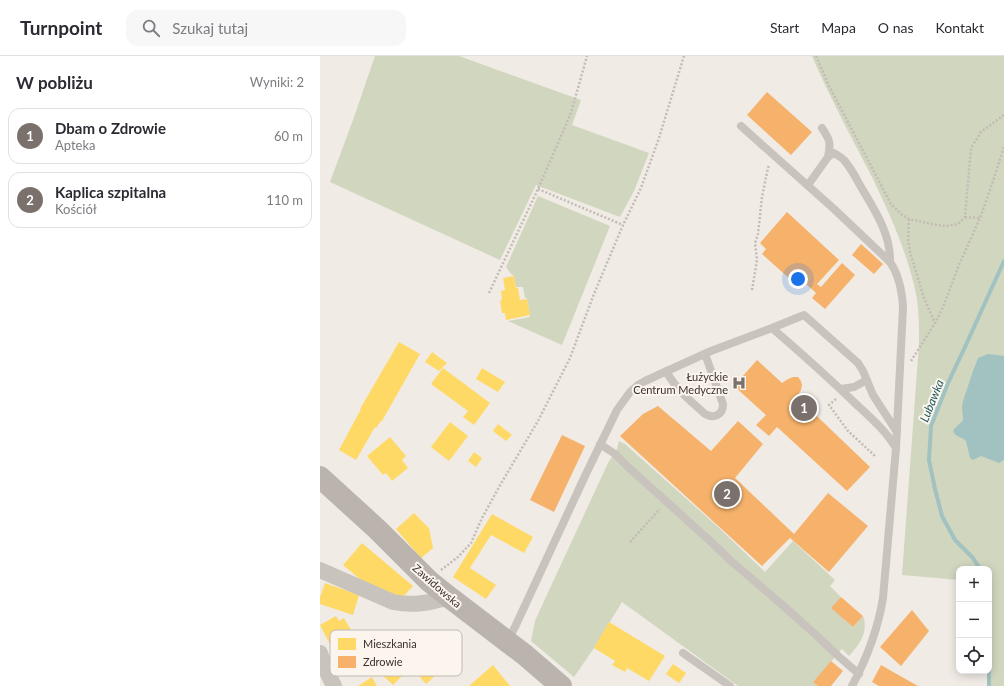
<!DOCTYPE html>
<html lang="pl">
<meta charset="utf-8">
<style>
body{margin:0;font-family:Lato,sans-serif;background:#f7f7f7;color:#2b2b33}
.controls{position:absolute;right:12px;bottom:12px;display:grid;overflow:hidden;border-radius:8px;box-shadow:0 2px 10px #0003}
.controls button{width:36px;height:36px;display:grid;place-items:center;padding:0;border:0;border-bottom:1px solid #e1e1e2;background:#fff;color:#2b2b33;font:20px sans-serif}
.you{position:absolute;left:478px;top:223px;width:14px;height:14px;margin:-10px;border:3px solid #fff;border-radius:50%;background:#1a73e8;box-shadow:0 0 0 6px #1a73e833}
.badge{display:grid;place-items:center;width:26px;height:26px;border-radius:50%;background:#7a716c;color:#fff;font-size:13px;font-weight:700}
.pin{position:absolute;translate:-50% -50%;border:2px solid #fff;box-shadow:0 1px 4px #0006}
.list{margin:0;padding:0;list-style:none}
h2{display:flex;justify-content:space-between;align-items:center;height:52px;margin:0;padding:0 16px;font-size:17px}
h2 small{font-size:13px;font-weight:400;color:#7c7c81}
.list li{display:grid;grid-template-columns:26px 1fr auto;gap:12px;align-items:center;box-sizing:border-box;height:56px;margin:0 8px 8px;padding:0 8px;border:1px solid #e1e1e2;border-radius:12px}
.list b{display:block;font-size:15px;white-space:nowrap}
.list p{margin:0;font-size:13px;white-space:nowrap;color:#7c7c81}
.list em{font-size:13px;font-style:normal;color:#7c7c81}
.icon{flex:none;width:22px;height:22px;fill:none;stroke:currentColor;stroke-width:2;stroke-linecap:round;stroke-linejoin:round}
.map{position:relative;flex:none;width:684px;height:630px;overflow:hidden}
header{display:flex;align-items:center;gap:24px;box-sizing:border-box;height:56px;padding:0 20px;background:#fff;border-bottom:1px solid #e1e1e2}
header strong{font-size:19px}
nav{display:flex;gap:22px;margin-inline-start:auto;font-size:14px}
.search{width:280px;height:36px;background:#f7f7f7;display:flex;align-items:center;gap:10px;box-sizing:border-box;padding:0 14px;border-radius:12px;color:#7c7c81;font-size:15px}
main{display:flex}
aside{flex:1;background:#fff}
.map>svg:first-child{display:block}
.green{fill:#d1d6bf}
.water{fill:#a1c2c1}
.homes{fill:#ffd966}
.health{fill:#f6b26b}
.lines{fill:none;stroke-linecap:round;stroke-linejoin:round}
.stream{stroke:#a1c2c1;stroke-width:4}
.path{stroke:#c2bbb6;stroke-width:2.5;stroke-dasharray:2 2;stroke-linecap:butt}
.lane{stroke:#c9c3be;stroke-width:8}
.street{stroke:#c9c3be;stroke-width:16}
.secondary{stroke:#bab3ae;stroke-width:22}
.labels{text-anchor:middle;stroke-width:4;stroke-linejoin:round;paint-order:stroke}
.poi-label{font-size:11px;fill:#3b302b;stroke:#fbf5ee;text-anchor:end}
.street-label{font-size:11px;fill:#3b302b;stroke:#fbf5ee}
.water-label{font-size:12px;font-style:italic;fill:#1f5a5e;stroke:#fbf5ee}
.key{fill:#fbf5ee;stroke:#c1bab4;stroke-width:1}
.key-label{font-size:11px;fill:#3b302b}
</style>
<header>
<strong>Turnpoint</strong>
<div class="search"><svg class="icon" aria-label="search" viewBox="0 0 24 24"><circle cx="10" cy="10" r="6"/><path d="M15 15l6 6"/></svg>Szukaj tutaj</div>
<nav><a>Start</a><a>Mapa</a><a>O nas</a><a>Kontakt</a></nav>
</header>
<main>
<aside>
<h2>W pobliżu<small>Wyniki: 2</small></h2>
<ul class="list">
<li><span class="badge">1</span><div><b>Dbam o Zdrowie</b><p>Apteka</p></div><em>60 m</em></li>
<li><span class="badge">2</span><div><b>Kaplica szpitalna</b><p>Kościół</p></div><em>110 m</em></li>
</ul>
</aside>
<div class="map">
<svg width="684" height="630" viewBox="0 0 684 630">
<rect width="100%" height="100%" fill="#f0ebe5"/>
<path class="green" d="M55 0H139L261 44 252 69 329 97 314 135 300 161 216 129 180 204 10 126 33 64Z
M492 0H684V630H668L667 615H669V513H639V524L582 519 599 288C599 273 599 258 597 243 589 200 571 161 553 123 532 82 510 42 492 0Z
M218 140 290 170 242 289 188 265 210 261 207 242H205L203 231H196L194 220 191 218 186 211Z
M299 385 305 388 398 471 445 516 473 485 515 524 510 530 521 541 512 552 533 571 543 560C549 576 539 589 529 600L522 593 493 626 498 630H418L302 546 274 592 254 621 211 585 215 565 219 556 288 407 297 393Z"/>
<path class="water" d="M668 298 684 300V404L679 407 661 400 653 404 650 402 646 385C642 381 635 381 633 375 636 370 640 368 643 364L642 351 643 345 653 315 658 302Z"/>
<path class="homes" d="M194 220 196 232H198L200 244 207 243 210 259 186 264 185 257H182L180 245 182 244 181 235 185 234 183 222Z
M79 286 100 298 62 365H61L56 372 55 371 36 404 19 394 41 353H40Z
M112 296 127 307 119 315 105 306Z
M123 312 170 347 154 369 143 361 148 355 111 328Z
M162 312 185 326 178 336 156 323Z
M130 366 148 380 129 405 111 391Z
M178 368 192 379 186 385 173 375Z
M70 381 86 400 82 404 88 412 72 425 66 417 63 419 47 400Z
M154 396 162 402 156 411 148 405Z
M94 457 109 472 113 492 101 502 76 473Z
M172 458 213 481 204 497 171 479 150 512 176 529 166 543 133 521Z
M42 487 93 530 82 542 41 524 23 509Z
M5 527 39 539 33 559 0 548V541Z
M16 560 19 565 24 562 32 576 26 580 29 585 13 594 0 569Z
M289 566 345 600 329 625 307 612 305 616 292 609 295 605 274 592Z
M85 589 99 603 73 629 55 612 69 597 73 601Z
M112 607 119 616 106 628 99 620Z
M353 608 366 617 359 627 346 618Z
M173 609 190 630H149Z
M52 621 57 630H38Z"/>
<path class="health" d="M447 36 492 76 471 99 427 59Z
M467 156 519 204 497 228 501 231 522 207 535 219 505 253 492 242 496 237 485 227 480 232 442 198 446 193 440 187Z
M541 188 563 208 554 218 532 199Z
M437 304 462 327 468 323 473 321H478L481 325 482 329 481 334 477 341 550 411 527 435 457 371 449 380 436 369 446 359 414 330Z
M338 350 391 395 418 365 443 388 415 422 474 478 508 437 548 470 509 516 470 482 442 510 300 380 323 358Z
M242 379 265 390 234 456 210 444Z
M521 541 543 560 533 571 511 552Z
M592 554 609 575 581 610 560 591Z
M511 605 523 615 511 630H498L493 626Z
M561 609 582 621 598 630H559L552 626Z"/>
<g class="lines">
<path class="stream" d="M660 513 653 502 635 484 622 460 615 433 609 404 611 370 628 327 645 291 684 205
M669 615V630"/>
<path class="path" d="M496 0 509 30 571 148 581 158 589 163 617 169 626 170 638 168 645 161 651 92 661 76 684 59
M218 133 303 169
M645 161 660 162
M589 163 588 184 590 196 604 242 615 267
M432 234 437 204 435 187 438 178 442 141 446 121 449 108
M169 237 218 133 251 57 267 0
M591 305 615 267 623 251 639 209 660 162 672 128 684 91
M516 343 509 349 528 375 555 400
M310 486 340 453
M121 514 138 501 151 487 162 462 179 431 218 365 250 302 274 238 303 169 321 132 339 82 364 0"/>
<path class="lane" d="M421 70 514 153 570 206C579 219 582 235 583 251L576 392 563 542C558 573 547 602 532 630
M502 72C510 84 511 87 508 101
M488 129 508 101 514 97C517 99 521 101 524 104 531 112 536 122 541 131 554 153 571 178 570 206
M452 272 484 259 538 307 543 315 553 339 577 376
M346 315C356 333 370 345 385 358 394 363 403 359 403 348L385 298
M521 333 534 331 547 324
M280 388 295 398 308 411 388 483 411 505 467 553 496 579 517 599 539 618
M188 584 195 571 265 420 297 354 310 336 318 329 325 325 391 295 452 272C481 297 509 322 537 349 551 362 566 375 576 392
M363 597 410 630"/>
<path class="street" d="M0 514 73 546C93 550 109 547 129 541
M0 597 5 612 14 630"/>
<path class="secondary" d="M0 421 58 474 109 525 129 541 205 599 241 630"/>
</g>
<defs>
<symbol id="hospital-bare" viewBox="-9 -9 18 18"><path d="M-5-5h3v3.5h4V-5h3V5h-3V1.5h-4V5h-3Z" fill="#7a716c" stroke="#fbf5ee" stroke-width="2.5" paint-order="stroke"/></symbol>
</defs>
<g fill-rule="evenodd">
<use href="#hospital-bare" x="409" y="317" width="20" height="20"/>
</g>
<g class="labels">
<g class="poi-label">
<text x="408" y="325">Łużyckie<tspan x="408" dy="13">Centrum Medyczne</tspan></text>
</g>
<g class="street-label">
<text transform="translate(117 530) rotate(41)" y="4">Zawidowska</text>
</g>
<g class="water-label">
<text transform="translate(612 345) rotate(-68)" y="4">Lubawka</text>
</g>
</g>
<rect x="10" y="574" width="132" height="46" rx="6" class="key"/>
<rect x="18" y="582" width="18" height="12" fill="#ffd966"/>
<rect x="18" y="600" width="18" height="12" fill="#f6b26b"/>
<g class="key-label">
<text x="43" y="592">Mieszkania</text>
<text x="43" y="610">Zdrowie</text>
</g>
</svg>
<div class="controls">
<button>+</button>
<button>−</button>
<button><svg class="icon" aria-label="locate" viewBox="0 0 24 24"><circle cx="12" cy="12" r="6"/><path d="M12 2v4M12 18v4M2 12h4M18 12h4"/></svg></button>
</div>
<div class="you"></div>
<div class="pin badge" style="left:484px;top:352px">1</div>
<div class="pin badge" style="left:407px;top:438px">2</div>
</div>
</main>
